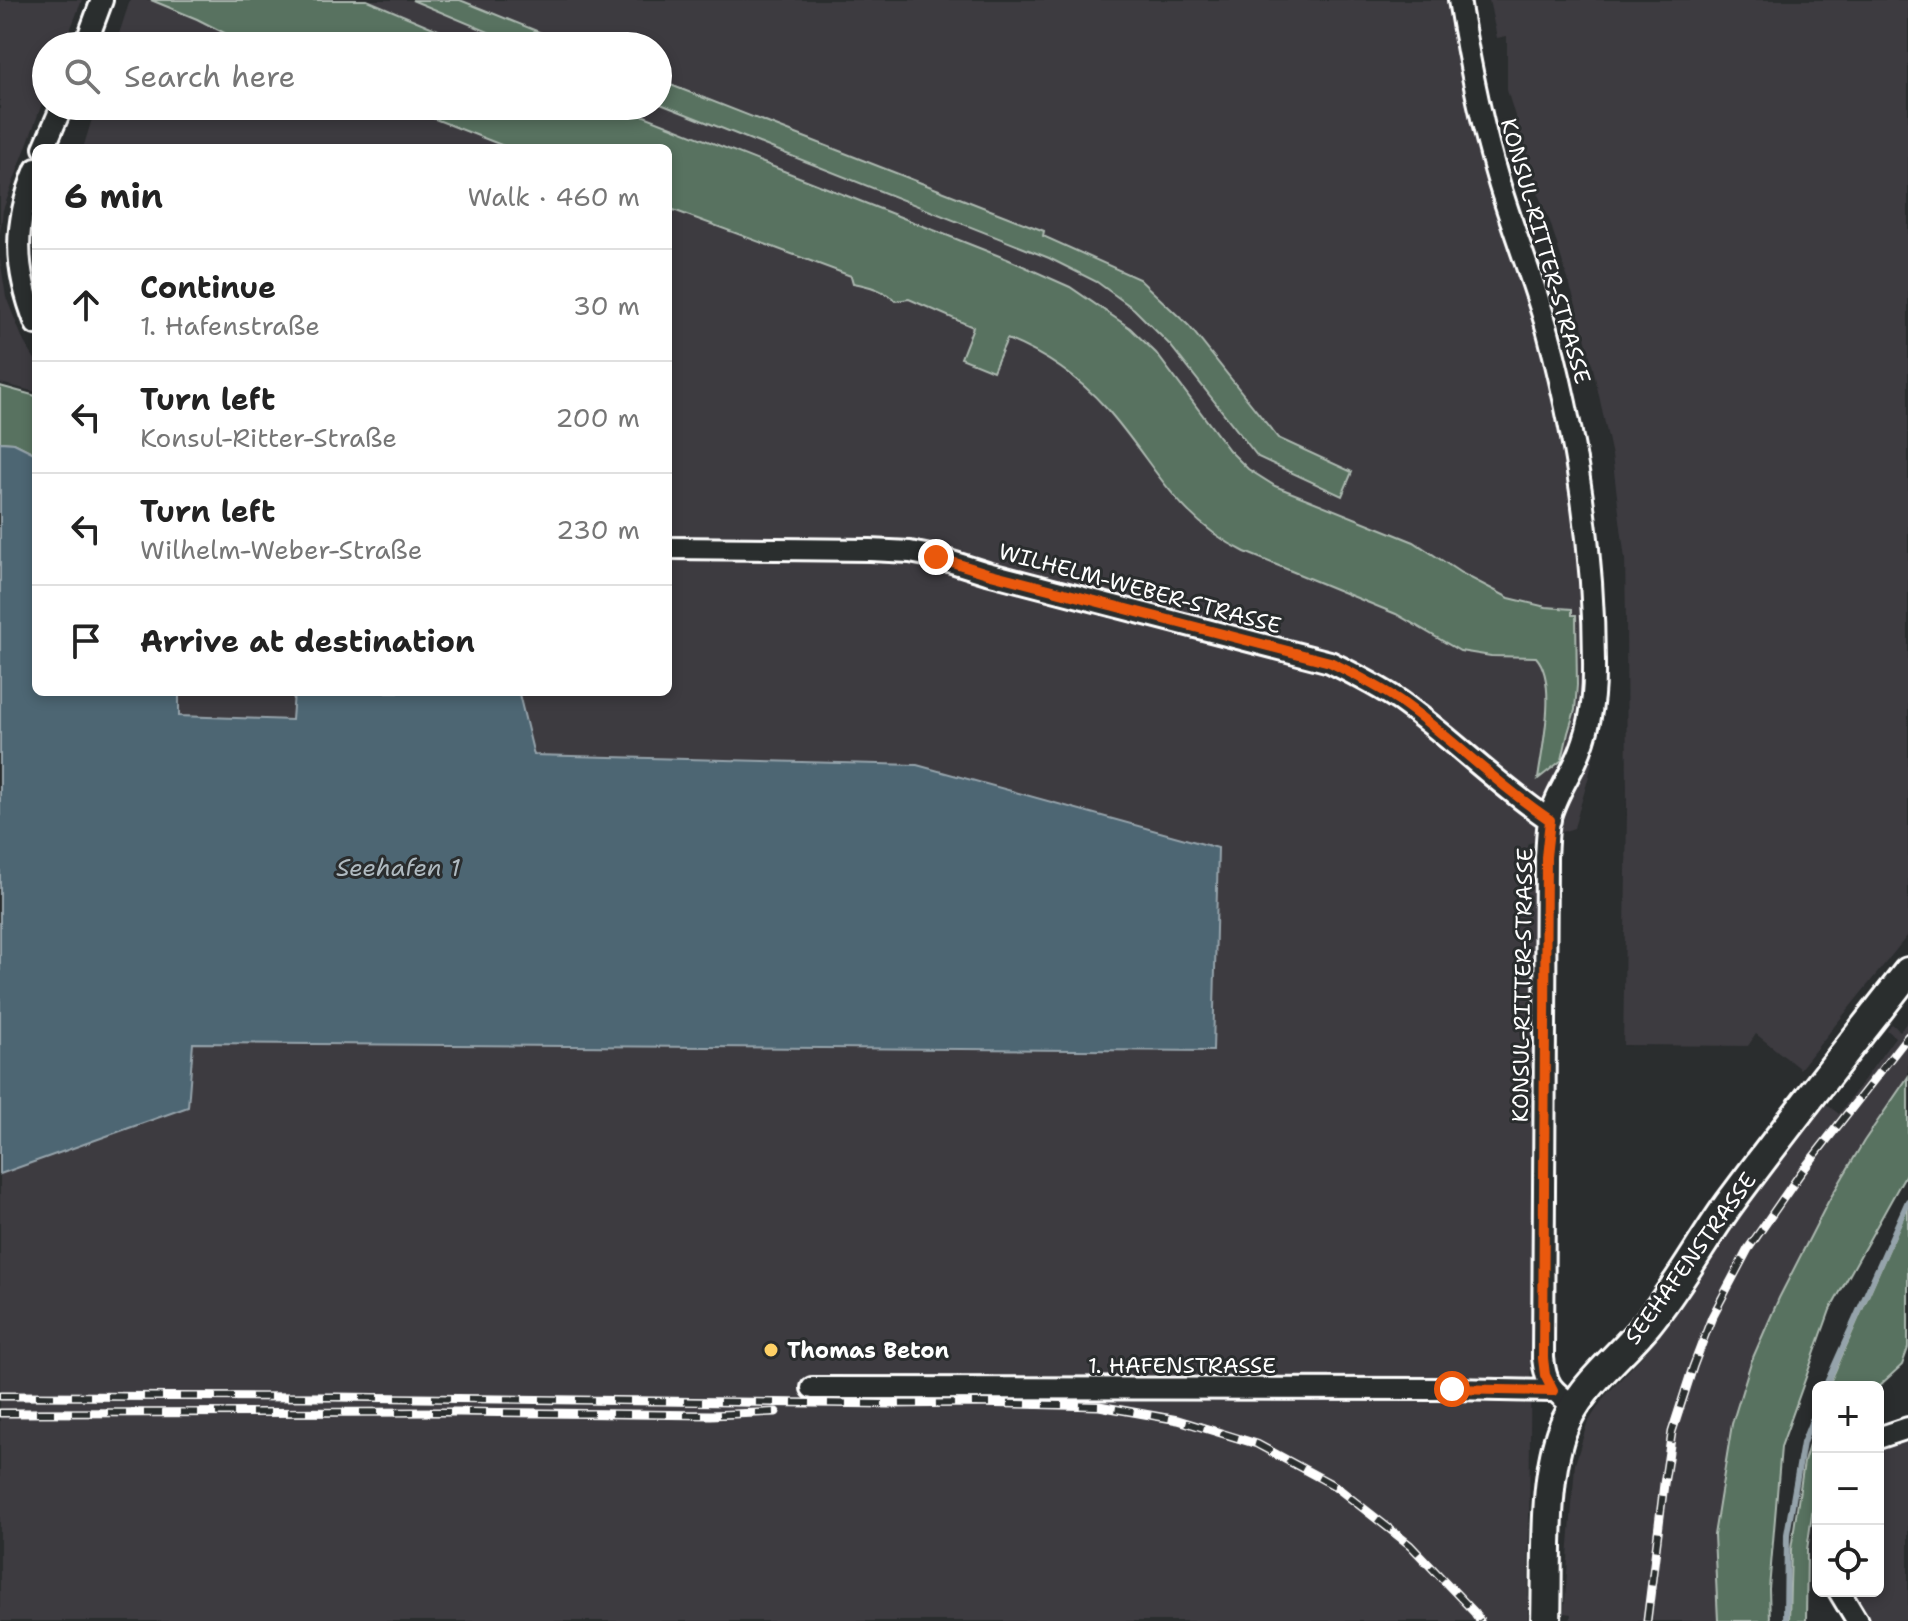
<!DOCTYPE html>
<meta charset="utf-8">
<style>
body{margin:0;font-family:"Shantell Sans",sans-serif;background:#f6f6f6;color:#222}
.controls{position:absolute;right:24px;bottom:24px;display:grid;overflow:hidden;border-radius:12px;box-shadow:0 4px 12px #0003}
.controls button{width:72px;height:72px;display:grid;place-items:center;padding:0;border:0;border-bottom:2px solid #e0e0e0;background:#fff;color:#222;font:40px sans-serif}
.stop{position:absolute;width:24px;height:24px;margin:-18px;border:6px solid #ea580c;border-radius:50%;background:#fff}
.stop.end{background:#ea580c;border-color:#fff;box-shadow:0 2px 8px #0008}
.list{margin:0;padding:0;list-style:none}
h2{display:flex;justify-content:space-between;align-items:center;height:104px;margin:0;padding:0 32px;font-size:34px}
h2 small{font-size:26px;font-weight:400;color:#767676}
.list li{display:grid;grid-template-columns:52px 1fr auto;gap:24px;align-items:center;box-sizing:border-box;height:112px;padding:0 32px;border-top:2px solid #e0e0e0}
.list b{display:block;font-size:30px;white-space:nowrap}
.list p{margin:0;font-size:26px;white-space:nowrap;color:#767676}
.list em{font-size:26px;font-style:normal;color:#767676}
.icon{flex:none;width:44px;height:44px;fill:none;stroke:currentColor;stroke-width:2;stroke-linecap:round;stroke-linejoin:round}
.map{position:relative;flex:none;width:1908px;height:1621px;overflow:hidden}
.search{position:absolute;background:#fff;box-shadow:0 4px 12px #0003;left:32px;top:32px;width:640px;height:88px;display:flex;align-items:center;gap:20px;box-sizing:border-box;padding:0 28px;border-radius:44px;color:#767676;font-size:30px}
.panel{position:absolute;background:#fff;box-shadow:0 4px 12px #0003;left:32px;top:144px;width:640px;height:552px;border-radius:12px}
.map>svg:first-child{display:block}
.built{fill:#3c3a3f}
.green{fill:#587260;stroke:#acb8b0;stroke-width:2}
.water{fill:#4e6673;stroke:#95a3ab;stroke-width:2}
.lines{fill:none;stroke-linecap:round;stroke-linejoin:round}
.stream{stroke:#95a3ab;stroke-width:6}
.street-casing{stroke:#fff;stroke-width:26}
.secondary-casing{stroke:#fff;stroke-width:34}
.street{stroke:#2a2d2e;stroke-width:20}
.secondary{stroke:#2a2d2e;stroke-width:28}
.rail-casing{stroke:#fff;stroke-width:9}
.rail{stroke:#2a2d2e;stroke-width:6;stroke-dasharray:18;stroke-linecap:butt}
.route{stroke:#ea580c;stroke-width:10}
.poi-dot{fill:#ffd166;stroke:#2a2d2e;stroke-width:3}
.labels{text-anchor:middle;stroke-width:6;stroke-linejoin:round;paint-order:stroke}
.street-label{font-size:22px;fill:#fff;stroke:#2a2d2e}
.poi-label{font-size:22px;font-weight:bold;fill:#fff;stroke:#2a2d2e;text-anchor:start}
.water-label{font-size:24px;font-style:italic;fill:#afbac0;stroke:#2a2d2e}
</style>
<div class="map">
<svg width="1908" height="1621" viewBox="0 0 1908 1621">
<rect width="100%" height="100%" fill="#2a2d2e"/>
<filter id="ink" filterUnits="userSpaceOnUse"><feTurbulence type="fractalNoise" baseFrequency=".0125" numOctaves="2"/><feDisplacementMap in="SourceGraphic" scale="16" xChannelSelector="R" yChannelSelector="G"/><feConvolveMatrix kernelMatrix="1 2 1 2 8 2 1 2 1" color-interpolation-filters="sRGB"/></filter>
<g filter="url(#ink)">
<path class="built" d="M0 0H82L64 46H46V93L3 210 0 235Z
M130 0H1472L1491 112 1533 260 1598 591 1602 717 1589 776 1574 828 1527 844 1536 896 1528 1621H0V1174L188 1107 193 1043 1213 1051 917 765 533 755 518 694 450 692H668V148H83L96 106H658V46H115Z
M1489 0H1908V935L1800 1069 1756 1034 1748 1046 1623 1045 1627 812 1626 623 1625 560 1612 456 1593 368 1579 315 1550 222 1540 199 1507 90V36L1497 38Z
M0 258 6 297 24 342 36 361V392L0 383Z
M179 692H294L293 720 179 716Z
M1908 1021V1077L1864 1141 1828 1202 1779 1298 1751 1362 1732 1424 1714 1535 1718 1621H1570L1571 1614 1564 1613 1575 1464 1587 1424 1604 1397 1645 1353 1749 1194 1822 1101 1839 1114 1895 1037 1887 1030 1892 1024 1900 1031Z
M1908 1437V1621L1867 1620 1855 1608 1845 1591H1878V1445Z"/>
<path class="green" d="M151 0H367L476 46H250L197 19Z
M412 0H460L574 46H522Z
M658 80 1044 231 1043 236 1139 279 1189 326 1278 438 1352 472 1342 496 1258 457 1170 345 1134 309 1097 282 1049 258 658 103Z
M402 106H619L1007 259 1070 287 1130 328 1156 353 1229 450 1248 469 1275 486 1414 542 1461 573 1509 598 1546 607 1572 609V615H1576L1577 685 1575 710 1568 733 1562 760 1538 779C1542 749 1558 681 1536 657L1491 656 1460 651 1396 614 1245 552C1174 517 1155 463 1106 408 1079 378 1044 354 1007 339L993 371 961 358 973 327 909 299 896 301C883 290 870 286 853 283L851 276 668 208V148H509Z
M0 386 36 396V454L14 443 0 442Z
M1908 1077V1170L1830 1310 1781 1447 1769 1589 1770 1621H1718L1714 1535 1732 1424 1751 1362 1779 1298 1828 1202 1864 1141Z
M1908 1206V1348L1902 1365 1878 1387H1828Z
M1818 1415V1471L1807 1550 1806 1621H1789L1791 1549 1804 1462Z"/>
<path class="water" d="M0 442 14 443 36 454V692H179V716L292 720 294 692H450L519 694 534 755 917 765 1218 848 1213 1051 193 1043 188 1107 0 1174Z"/>
<g class="lines">
<path class="stream" d="M1825 1387 1908 1201
M1786 1621 1787 1534 1803 1443 1818 1405"/>
<defs>
<path id="street" d="M1459 0C1469 61 1481 123 1499 183 1514 233 1534 282 1548 332 1577 442 1595 559 1594 673 1594 703 1589 733 1576 761 1567 780 1554 799 1549 821 1547 833 1547 845 1546 857L1543 1358C1546 1386 1552 1390 1574 1406
M85 46 102 0
M44 148 62 106
M36 169C13 225 14 268 36 324
M668 548 870 550 910 552 936 557 987 573 1330 662C1354 674 1378 686 1400 701 1452 738 1496 784 1550 820
M812 1388 1452 1389 1553 1391
M1878 1438 1908 1428
M1839 1591 1857 1621"/>
<path id="secondary" d="M1546 1621C1548 1565 1543 1486 1561 1433 1577 1388 1617 1360 1647 1324 1678 1287 1701 1243 1729 1204 1787 1125 1848 1049 1908 972"/>
</defs>
<use href="#street" class="street-casing"/>
<use href="#secondary" class="secondary-casing"/>
<use href="#street" class="street"/>
<use href="#secondary" class="secondary"/>
<defs>
<path id="rail" d="M0 1396 333 1397 889 1404 975 1403 1099 1406 1178 1420 1257 1444 1335 1486 1410 1545 1475 1613 1480 1621
M0 1413 459 1412 711 1415 776 1412
M1647 1621 1664 1484 1672 1432 1693 1367 1712 1317 1748 1249 1800 1174 1908 1036"/>
</defs>
<use href="#rail" class="rail-casing"/>
<use href="#rail" class="rail"/>
</g>
</g>
<g class="lines" filter="url(#ink)">
<path class="route" d="M936 557 987 573 1330 662C1354 674 1378 686 1400 701 1452 738 1496 784 1550 820L1546 857 1543 1358 1545 1375 1553 1391 1452 1389"/>
</g>
<circle class="poi-dot" cx="771" cy="1350" r="8"/>
<g class="labels">
<g class="street-label">
<text transform="translate(1546 251) rotate(74)" y="8">KONSUL-RITTER-STRASSE</text>
<text transform="translate(1140 588) rotate(15)" y="8">WILHELM-WEBER-STRASSE</text>
<text transform="translate(1522 985) rotate(-89)" y="8">KONSUL-RITTER-STRASSE</text>
<text transform="translate(1690 1258) rotate(-54)" y="8">SEEHAFENSTRASSE</text>
<text x="1182" y="1373">1. HAFENSTRASSE</text>
</g>
<g class="poi-label">
<text x="787" y="1358">Thomas Beton</text>
</g>
<g class="water-label">
<text x="398" y="876">Seehafen 1</text>
</g>
</g>
</svg>
<div class="controls">
<button>+</button>
<button>−</button>
<button><svg class="icon" aria-label="locate" viewBox="0 0 24 24"><circle cx="12" cy="12" r="6"/><path d="M12 2v4M12 18v4M2 12h4M18 12h4"/></svg></button>
</div>
<div class="stop" style="left:1452px;top:1389px"></div>
<div class="stop end" style="left:936px;top:557px"></div>
<div class="search"><svg class="icon" aria-label="search" viewBox="0 0 24 24"><circle cx="10" cy="10" r="6"/><path d="M15 15l6 6"/></svg>Search here</div>
<section class="panel">
<h2>6 min<small>Walk · 460 m</small></h2>
<ul class="list">
<li><svg class="icon" aria-label="ahead" viewBox="0 0 24 24"><path d="M12 20V5M6 11l6-6 6 6"/></svg><div><b>Continue</b><p>1. Hafenstraße</p></div><em>30 m</em></li>
<li><svg class="icon" aria-label="left" viewBox="0 0 24 24"><path d="M17 20v-9H6M10 6l-5 5 5 5"/></svg><div><b>Turn left</b><p>Konsul-Ritter-Straße</p></div><em>200 m</em></li>
<li><svg class="icon" aria-label="left" viewBox="0 0 24 24"><path d="M17 20v-9H6M10 6l-5 5 5 5"/></svg><div><b>Turn left</b><p>Wilhelm-Weber-Straße</p></div><em>230 m</em></li>
<li><svg class="icon" aria-label="arrive" viewBox="0 0 24 24"><path d="M6 21V4h12l-3 4 3 4H6"/></svg><div><b>Arrive at destination</b></div></li>
</ul>
</section>
</div>
